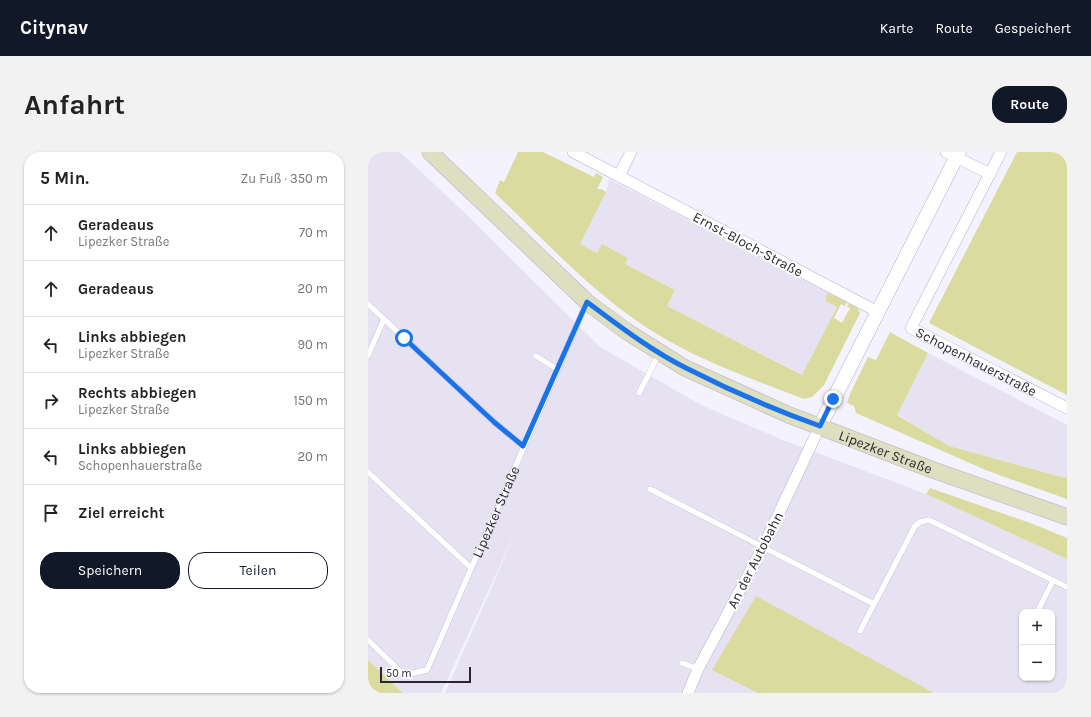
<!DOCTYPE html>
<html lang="de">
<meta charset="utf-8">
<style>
body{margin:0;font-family:Karla,sans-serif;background:#f2f2f2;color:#222}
.controls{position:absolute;right:12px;bottom:12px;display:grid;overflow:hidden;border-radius:8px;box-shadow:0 1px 3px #0004}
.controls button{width:36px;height:36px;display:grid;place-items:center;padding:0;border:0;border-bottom:1px solid #e0e0e0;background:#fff;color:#222;font:20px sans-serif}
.scale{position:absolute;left:12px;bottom:10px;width:91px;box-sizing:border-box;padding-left:4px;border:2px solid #2a2732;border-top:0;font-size:11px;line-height:14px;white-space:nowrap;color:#2a2732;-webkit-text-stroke:3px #fff;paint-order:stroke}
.stop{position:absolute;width:12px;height:12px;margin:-9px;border:3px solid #1a73e8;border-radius:50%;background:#fff}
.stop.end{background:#1a73e8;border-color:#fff;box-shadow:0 1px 4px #0008}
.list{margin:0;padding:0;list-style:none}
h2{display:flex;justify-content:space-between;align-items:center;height:52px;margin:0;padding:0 16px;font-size:17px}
h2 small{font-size:13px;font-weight:400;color:#767676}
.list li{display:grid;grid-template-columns:26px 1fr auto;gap:12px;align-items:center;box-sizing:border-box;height:56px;padding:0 16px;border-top:1px solid #e0e0e0}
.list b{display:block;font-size:15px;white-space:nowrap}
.list p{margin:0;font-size:13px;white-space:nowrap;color:#767676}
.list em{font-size:13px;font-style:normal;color:#767676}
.actions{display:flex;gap:8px;padding:12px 16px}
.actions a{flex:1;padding:9px 0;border:1px solid #111827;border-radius:16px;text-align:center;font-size:14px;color:#111827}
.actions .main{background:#111827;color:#fff}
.icon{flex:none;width:22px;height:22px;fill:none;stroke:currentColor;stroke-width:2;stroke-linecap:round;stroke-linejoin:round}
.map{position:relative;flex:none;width:699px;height:541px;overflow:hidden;border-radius:16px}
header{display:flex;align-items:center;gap:24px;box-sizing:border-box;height:56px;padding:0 20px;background:#111827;color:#fff}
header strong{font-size:19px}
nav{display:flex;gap:22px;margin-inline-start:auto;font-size:14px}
.intro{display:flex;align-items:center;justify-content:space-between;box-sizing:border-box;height:96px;padding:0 24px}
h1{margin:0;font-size:28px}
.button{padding:10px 18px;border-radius:16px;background:#111827;color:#fff;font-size:14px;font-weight:700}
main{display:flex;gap:24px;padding:0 24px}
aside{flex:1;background:#fff;border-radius:16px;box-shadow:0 1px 3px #0004}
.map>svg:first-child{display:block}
.built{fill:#e6e2f1;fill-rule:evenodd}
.green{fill:#dadb9f}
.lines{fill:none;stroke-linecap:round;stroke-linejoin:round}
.service-casing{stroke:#b6afcb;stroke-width:6}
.minor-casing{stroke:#b6afcb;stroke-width:12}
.tertiary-casing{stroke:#b6afcb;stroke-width:15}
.secondary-casing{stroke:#b6afcb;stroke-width:17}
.service{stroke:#fff;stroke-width:5.5}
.minor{stroke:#fff;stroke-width:11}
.tertiary{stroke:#fff;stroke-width:14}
.secondary{stroke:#dedec1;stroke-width:16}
.route{stroke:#1a73e8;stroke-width:5}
.labels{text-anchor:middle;stroke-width:4;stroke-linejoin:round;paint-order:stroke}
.street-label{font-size:14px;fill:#2a2732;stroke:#fff}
</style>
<header>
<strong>Citynav</strong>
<nav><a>Karte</a><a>Route</a><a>Gespeichert</a></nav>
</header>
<div class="intro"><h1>Anfahrt</h1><a class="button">Route</a></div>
<main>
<aside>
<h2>5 Min.<small>Zu Fuß · 350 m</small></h2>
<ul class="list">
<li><svg class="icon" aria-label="ahead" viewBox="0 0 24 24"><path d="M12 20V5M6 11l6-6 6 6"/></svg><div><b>Geradeaus</b><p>Lipezker Straße</p></div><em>70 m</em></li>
<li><svg class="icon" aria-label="ahead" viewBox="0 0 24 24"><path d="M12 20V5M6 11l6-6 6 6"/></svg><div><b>Geradeaus</b></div><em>20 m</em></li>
<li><svg class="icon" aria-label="left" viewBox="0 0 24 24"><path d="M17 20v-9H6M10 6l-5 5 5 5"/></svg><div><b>Links abbiegen</b><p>Lipezker Straße</p></div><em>90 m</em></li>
<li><svg class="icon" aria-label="right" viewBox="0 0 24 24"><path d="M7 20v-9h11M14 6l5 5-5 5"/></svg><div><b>Rechts abbiegen</b><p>Lipezker Straße</p></div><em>150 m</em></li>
<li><svg class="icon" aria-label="left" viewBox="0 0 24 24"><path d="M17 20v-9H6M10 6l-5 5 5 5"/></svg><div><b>Links abbiegen</b><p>Schopenhauerstraße</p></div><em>20 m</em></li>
<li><svg class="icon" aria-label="arrive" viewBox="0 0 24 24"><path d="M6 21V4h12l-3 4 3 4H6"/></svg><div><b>Ziel erreicht</b></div></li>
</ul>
<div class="actions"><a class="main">Speichern</a><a>Teilen</a></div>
</aside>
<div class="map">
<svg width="699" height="541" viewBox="0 0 699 541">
<rect width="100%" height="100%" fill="#f4f2fe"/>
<path class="built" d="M0 0H32L100 64 232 195 333 253 415 288 558 342 699 407V541H77L155 364 73 541H34L0 510ZM654 460H684V526H654Z
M241 27 460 141 459 143 469 155 435 223 299 154 307 138 257 112 260 106 234 93 229 101 212 92 239 38Z
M560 201 699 273V323L697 326 581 294 529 262Z"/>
<path class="green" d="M150 0H175L226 25 228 21 235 25 229 37H233L238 40 212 92 229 101 234 92 260 106 257 112 307 138 299 154 434 223 469 155 458 149V145L460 141 479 150 477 154 473 152 466 166 474 171 482 156 479 155 481 151 489 155 492 161 456 233 444 245 436 247C379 225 320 205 269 169 217 133 172 84 127 41L132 28 136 30Z
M649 0H699V243L561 171Z
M522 180 560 201 529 263 581 294 697 326 699 323V347L620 319 488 261 486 254 479 251 482 242 500 205 508 208Z
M562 336 665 372 699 386V407L558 342Z
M388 444 566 541H390L344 518Z
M0 508 35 541H0Z"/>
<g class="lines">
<defs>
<g id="service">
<path d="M0 152 126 270 155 294"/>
<path d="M0 204 16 167"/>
<path d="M168 204 189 217"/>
<path d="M271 241 291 202"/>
<path d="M0 320 102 415"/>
<path d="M282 337 506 452"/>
<path d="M669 460 685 429"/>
<path d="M492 479 547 374 552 370 561 368 699 435"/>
<path id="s1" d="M0 488 32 519 41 522 59 518 218 152"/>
<path d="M314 511 330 517"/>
</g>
<g id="minor">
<path d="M205 0 510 160"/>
<path d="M578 0 622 22"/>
<path id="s2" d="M633 0 543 176 699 256"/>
<path d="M251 24 263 0"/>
<path d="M320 541 330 517 395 395 452 274"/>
</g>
<path id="tertiary" d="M452 274 591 0"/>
<g id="secondary">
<path id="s3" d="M62 0 219 150 258 179 317 216 421 263 565 318 699 365"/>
</g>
</defs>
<use href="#service" class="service-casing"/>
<use href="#minor" class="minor-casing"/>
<use href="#tertiary" class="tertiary-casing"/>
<use href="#secondary" class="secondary-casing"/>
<use href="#service" class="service"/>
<use href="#minor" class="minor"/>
<use href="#tertiary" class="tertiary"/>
<use href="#secondary" class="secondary"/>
</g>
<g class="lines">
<path class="route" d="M36 186 126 270 155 294 219 150C250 173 282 198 318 216 361 238 407 258 452 274L465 247"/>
</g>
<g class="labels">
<g class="street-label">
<text transform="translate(380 92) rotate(28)" y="5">Ernst-Bloch-Straße</text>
<text dy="5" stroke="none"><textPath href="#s2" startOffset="271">Schopenhauerstraße</textPath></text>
<text dy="5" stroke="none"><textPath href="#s3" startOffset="553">Lipezker Straße</textPath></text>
<text dy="5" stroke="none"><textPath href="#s1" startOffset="245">Lipezker Straße</textPath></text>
<text transform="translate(387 408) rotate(-63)" y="5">An der Autobahn</text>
</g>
</g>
</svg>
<div class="controls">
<button>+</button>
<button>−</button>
</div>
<div class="scale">50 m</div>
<div class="stop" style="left:36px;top:186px"></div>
<div class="stop end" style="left:465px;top:247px"></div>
</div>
</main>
